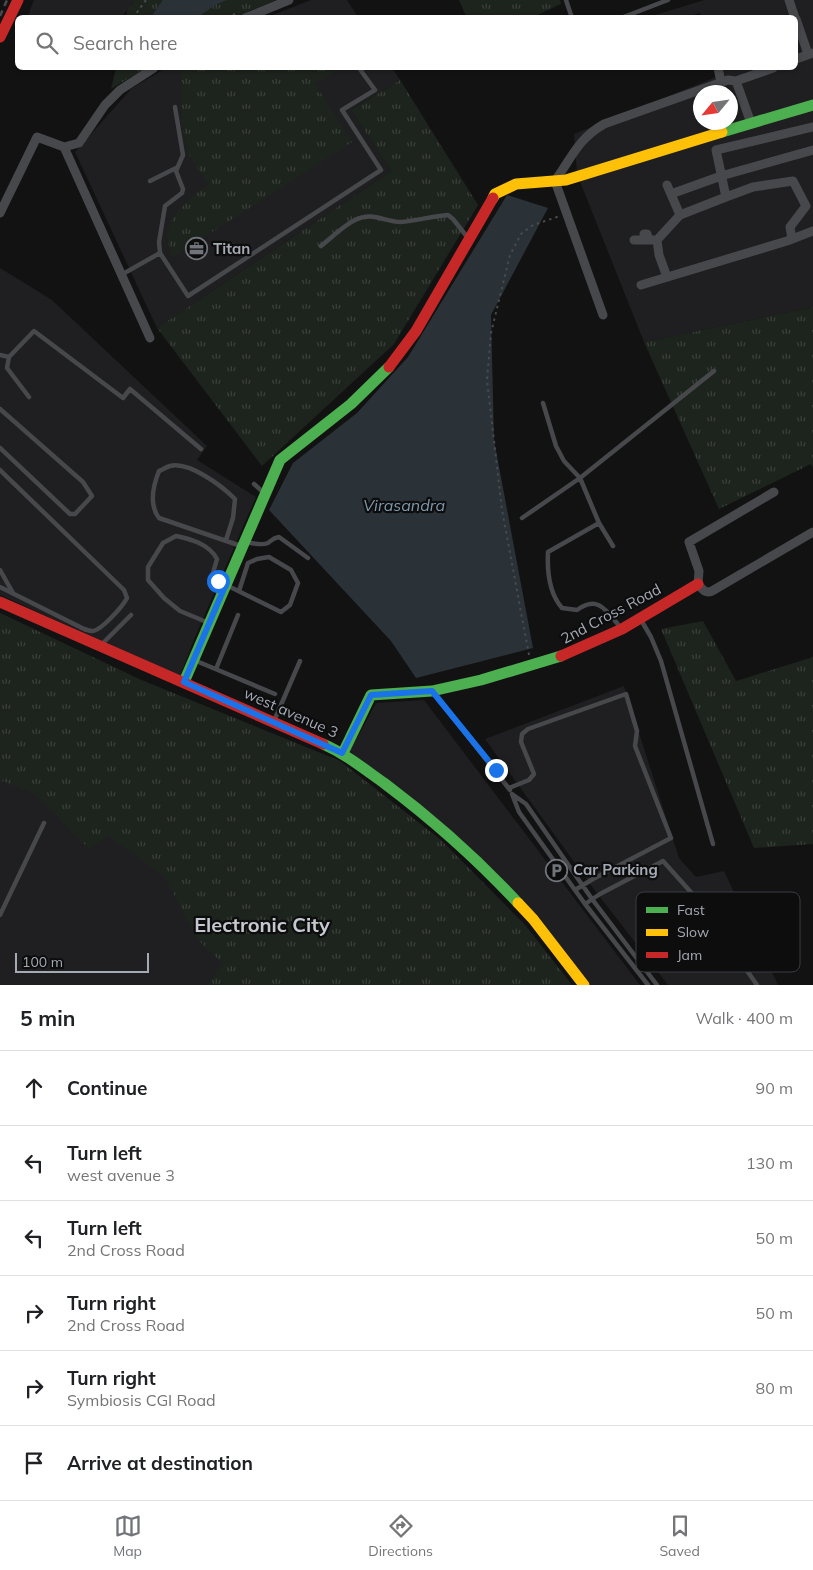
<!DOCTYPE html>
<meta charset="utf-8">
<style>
body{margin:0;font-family:Mulish,sans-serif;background:#f6f6f6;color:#202124}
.compass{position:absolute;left:693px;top:85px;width:45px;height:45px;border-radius:50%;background:#fff;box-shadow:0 1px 4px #0004;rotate:241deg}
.scale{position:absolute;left:15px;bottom:12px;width:134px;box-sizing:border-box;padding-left:5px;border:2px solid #a4aab3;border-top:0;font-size:14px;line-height:18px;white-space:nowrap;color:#a4aab3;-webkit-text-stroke:4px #0d0d0e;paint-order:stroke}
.stop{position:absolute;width:15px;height:15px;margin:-11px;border:4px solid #1a73e8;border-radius:50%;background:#fff}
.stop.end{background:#1a73e8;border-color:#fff;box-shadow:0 1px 5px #0008}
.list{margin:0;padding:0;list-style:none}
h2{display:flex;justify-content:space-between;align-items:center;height:65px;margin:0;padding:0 20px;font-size:21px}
h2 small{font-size:16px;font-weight:400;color:#757577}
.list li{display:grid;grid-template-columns:32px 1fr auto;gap:15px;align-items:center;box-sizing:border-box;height:75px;padding:0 20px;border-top:1px solid #e0e0e0}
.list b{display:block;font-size:19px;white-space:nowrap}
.list p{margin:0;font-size:16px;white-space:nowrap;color:#757577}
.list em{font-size:16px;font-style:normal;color:#757577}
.icon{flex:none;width:28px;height:28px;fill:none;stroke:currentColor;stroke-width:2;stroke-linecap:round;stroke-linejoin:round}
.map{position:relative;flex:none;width:813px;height:985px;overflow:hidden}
.search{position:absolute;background:#fff;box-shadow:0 1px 4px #0004;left:15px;right:15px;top:15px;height:55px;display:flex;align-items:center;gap:12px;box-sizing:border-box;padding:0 18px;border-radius:8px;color:#757577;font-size:19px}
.sheet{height:515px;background:#fff}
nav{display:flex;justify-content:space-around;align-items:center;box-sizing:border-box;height:70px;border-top:1px solid #e0e0e0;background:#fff;font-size:14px;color:#757577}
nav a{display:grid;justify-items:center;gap:2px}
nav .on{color:#71757b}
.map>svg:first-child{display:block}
.built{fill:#1f1f21;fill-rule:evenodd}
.grass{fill:url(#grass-tufts)}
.water{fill:#2a3237}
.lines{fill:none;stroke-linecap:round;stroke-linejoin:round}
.path{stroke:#484a4d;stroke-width:2;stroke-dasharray:2.5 4;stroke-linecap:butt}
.lane{stroke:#47484b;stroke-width:4.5}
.street{stroke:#47484b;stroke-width:9}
.fast{stroke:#4caf50;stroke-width:11}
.slow{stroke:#ffc107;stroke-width:11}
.jam{stroke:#c62828;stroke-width:11}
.rail{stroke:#48494c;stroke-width:2.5;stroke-dasharray:6 5;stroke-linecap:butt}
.route{stroke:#1a73e8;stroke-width:6}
.labels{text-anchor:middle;stroke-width:4.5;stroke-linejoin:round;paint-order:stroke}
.poi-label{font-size:15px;font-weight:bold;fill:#a4aab3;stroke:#0d0d0e;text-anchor:start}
.street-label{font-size:15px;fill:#a4aab3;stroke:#0d0d0e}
.water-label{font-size:16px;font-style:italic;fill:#7d99ac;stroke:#0d0d0e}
.district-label{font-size:20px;font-weight:bold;fill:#c5c8cf;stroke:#0d0d0e}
.key{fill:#0d0d0e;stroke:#3a3c40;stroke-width:1}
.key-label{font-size:14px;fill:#a4aab3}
</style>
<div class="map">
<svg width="813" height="985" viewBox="0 0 813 985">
<defs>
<pattern id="grass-tufts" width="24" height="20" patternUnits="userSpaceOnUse" patternTransform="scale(1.25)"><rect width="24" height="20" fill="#1d231d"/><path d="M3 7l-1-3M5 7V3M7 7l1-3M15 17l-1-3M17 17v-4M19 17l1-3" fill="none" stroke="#3b403b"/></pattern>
</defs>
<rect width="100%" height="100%" fill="#121213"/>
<path class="built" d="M34 0H135L122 17 27 18Z
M311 0H347L358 17 265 18Z
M704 0H813V307L644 342 577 174 574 134 716 77 714 68H796V18L701 17 700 13 685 17H649ZM700 92H730V122H700Z
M166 68H392L400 80 351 110 391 171 157 328 75 152 132 88Z
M0 268 52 300 207 446 197 460 256 497 195 637 180 676 0 595Z
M0 613 139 679 340 761 441 840 525 925 572 985H0Z
M624 686 679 858 696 877 724 871 778 985H668L593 888 485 739Z
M424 700 640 985H589L536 916 350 751 376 703Z"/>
<path class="grass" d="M135 0H276L235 17 126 18 127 11Z
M459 0H560L561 4 533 17 467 18Z
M116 68H146L111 89Z
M186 68H341L315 84 352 142 173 257C156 221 185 204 208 184L188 153 181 119 182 70Z
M400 80 478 205 394 344 262 466 157 328 391 171 351 110Z
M813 307V468L811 464 719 509 644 342Z
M0 613 139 679 340 761 441 840 525 925 572 985H208L222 963 197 939 164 876 108 836 89 849 34 793 0 780Z
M703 621 736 681 813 657V844L754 848 661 629Z"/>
<path class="water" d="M163 0H239H227L217 4 198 17H151Z
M507 195 548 208 491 315 494 440 533 648 416 678 391 641 269 510 293 463 357 413 408 357Z"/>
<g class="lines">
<path class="path" d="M133 18 146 0
M227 18 239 12
M529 655 502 510 487 380 491 333 510 255 521 234 533 225 560 216"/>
<path class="lane" d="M566 0 572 18
M621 18 668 0
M150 181 176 168
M321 246C331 238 343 226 355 220 373 211 384 222 401 222 416 221 432 216 448 215L453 219 468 238
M160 253 159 242 165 206 182 193 183 189 176 171 183 155 175 107
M121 275 160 253 188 296 381 170 342 110 375 90 359 68
M0 355 9 357 7 368 29 397
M9 357 34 331 123 398 130 389 201 449
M543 403 556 446 564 461 580 478 599 523 613 546
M0 409 83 482 92 496 75 514H70L0 448
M0 470 124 590 127 598C123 606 101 631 92 631 90 631 87 630 84 629L0 587
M254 484 264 493
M522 518 580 478 714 371
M599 523 548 552C547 571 549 593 562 608L577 610C599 594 607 612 621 628
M226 540 233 518 235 499C222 486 189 461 170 466 166 467 162 470 159 471 153 486 149 505 159 518L241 546
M246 542C253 543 261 546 268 543 272 540 273 538 279 537L308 558
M0 570 13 593
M641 620 651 637 661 661 713 844
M209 623 180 611 164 598 148 580V567L163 543 176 536C191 539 209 544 217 559L213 573 214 579 281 612 290 605 298 583 291 570 269 557 257 559 248 563 239 591
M102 644 131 615
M194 660 275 694
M216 669 238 615
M433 692 510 790
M274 721 300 661
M509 788 529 780 534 774 521 742 522 734 528 729 626 694 637 731 635 746 671 838 593 879 575 890
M585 904 600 894 663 861 697 899 757 985
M0 915 44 823
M648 985 585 904 519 812 512 794 526 804 592 899 657 985"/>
<path class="street" d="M789 0 795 18
M245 18 289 0
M796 19 808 54
M796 59 813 53
M718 68 721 82
M736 81 773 68
M64 147 79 143 105 105 120 90 154 68
M667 185 680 215
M671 194 721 176 813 150
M726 197 753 187 793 181 806 206 790 227 792 239
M0 213 37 137 64 147 150 338
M644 234H647L648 237H645Z
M634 240H657
M667 277 659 255 657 240 680 215 726 197 716 150 813 127
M641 285 787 241 813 231
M603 315 555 181C572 157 578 139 604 124L728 80 736 81 751 123
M774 492 689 542 699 571 698 584C702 589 705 594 712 591L813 532"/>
<path class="fast" d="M722 132 813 105
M184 682 280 460 351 404 389 367
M323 744C346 754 364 769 384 783 432 819 478 860 518 903
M343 753 371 695 432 691 481 680 561 656"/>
<path class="slow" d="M493 198 495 194 516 184 566 180 722 132
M518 903 533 919 584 985"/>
<path class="jam" d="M0 37 18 0
M389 367 416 331 493 198
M0 602 323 744
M561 656 622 629 698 584"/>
<path class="rail" d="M0 16 7 0"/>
</g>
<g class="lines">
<path class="route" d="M218 581 226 584 184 682 342 753 371 695 432 691 496 770"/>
</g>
<defs>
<symbol id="office-ring" viewBox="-11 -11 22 22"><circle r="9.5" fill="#0d0d0e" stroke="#71757b" stroke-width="1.5"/><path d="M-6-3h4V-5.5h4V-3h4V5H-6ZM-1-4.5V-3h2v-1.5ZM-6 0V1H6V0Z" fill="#71757b"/></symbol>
<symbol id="parking-ring" viewBox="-11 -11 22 22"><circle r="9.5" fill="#0d0d0e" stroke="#71757b" stroke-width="1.5"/><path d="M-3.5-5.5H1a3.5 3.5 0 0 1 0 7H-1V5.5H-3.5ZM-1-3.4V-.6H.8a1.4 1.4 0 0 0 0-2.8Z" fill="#71757b"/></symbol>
</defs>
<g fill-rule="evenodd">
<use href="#office-ring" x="184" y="236" width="25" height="25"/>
<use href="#parking-ring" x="544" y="858" width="25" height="25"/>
</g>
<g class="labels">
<g class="poi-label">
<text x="213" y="254">Titan</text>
<text x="573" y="875">Car Parking</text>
</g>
<g class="street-label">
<text transform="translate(611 614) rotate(-28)" y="5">2nd Cross Road</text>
<text transform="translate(291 713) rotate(24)" y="5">west avenue 3</text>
</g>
<g class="water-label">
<text x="404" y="511">Virasandra</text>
</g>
<g class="district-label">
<text x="262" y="932">Electronic City</text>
</g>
</g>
<rect x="636" y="892" width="164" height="80" rx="8" class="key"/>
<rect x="646" y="907" width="22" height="6" fill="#4caf50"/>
<rect x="646" y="929" width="22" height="7" fill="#ffc107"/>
<rect x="646" y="952" width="22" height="6" fill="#c62828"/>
<g class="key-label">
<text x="677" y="915">Fast</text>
<text x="677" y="937">Slow</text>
<text x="677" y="960">Jam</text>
</g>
</svg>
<svg class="compass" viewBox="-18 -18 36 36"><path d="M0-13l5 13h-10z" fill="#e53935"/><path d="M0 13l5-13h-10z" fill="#757577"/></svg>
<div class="scale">100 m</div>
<div class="stop" style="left:218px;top:581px"></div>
<div class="stop end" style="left:496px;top:770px"></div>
<div class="search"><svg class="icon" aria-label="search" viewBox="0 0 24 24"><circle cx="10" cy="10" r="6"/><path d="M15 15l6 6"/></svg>Search here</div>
</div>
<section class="sheet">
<h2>5 min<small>Walk · 400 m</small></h2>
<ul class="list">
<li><svg class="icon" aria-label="ahead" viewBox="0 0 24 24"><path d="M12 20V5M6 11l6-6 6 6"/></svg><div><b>Continue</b></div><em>90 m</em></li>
<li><svg class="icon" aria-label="left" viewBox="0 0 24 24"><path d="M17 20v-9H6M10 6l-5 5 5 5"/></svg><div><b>Turn left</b><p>west avenue 3</p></div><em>130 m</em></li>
<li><svg class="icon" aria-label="left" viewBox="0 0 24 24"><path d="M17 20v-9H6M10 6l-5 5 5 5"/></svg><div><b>Turn left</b><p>2nd Cross Road</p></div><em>50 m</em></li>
<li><svg class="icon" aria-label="right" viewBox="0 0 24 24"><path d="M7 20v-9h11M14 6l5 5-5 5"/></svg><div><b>Turn right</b><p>2nd Cross Road</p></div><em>50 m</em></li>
<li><svg class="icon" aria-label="right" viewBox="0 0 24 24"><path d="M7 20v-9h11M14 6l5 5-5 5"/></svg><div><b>Turn right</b><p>Symbiosis CGI Road</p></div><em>80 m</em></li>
<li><svg class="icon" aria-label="arrive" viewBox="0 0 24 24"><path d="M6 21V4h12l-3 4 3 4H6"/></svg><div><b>Arrive at destination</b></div></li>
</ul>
</section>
<nav>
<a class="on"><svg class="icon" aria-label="map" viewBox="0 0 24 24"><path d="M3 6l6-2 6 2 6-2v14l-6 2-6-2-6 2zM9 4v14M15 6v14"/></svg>Map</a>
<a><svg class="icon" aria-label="directions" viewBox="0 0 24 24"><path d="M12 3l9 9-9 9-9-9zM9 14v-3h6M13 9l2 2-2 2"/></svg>Directions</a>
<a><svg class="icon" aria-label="saved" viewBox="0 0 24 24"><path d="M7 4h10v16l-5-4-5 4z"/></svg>Saved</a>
</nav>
